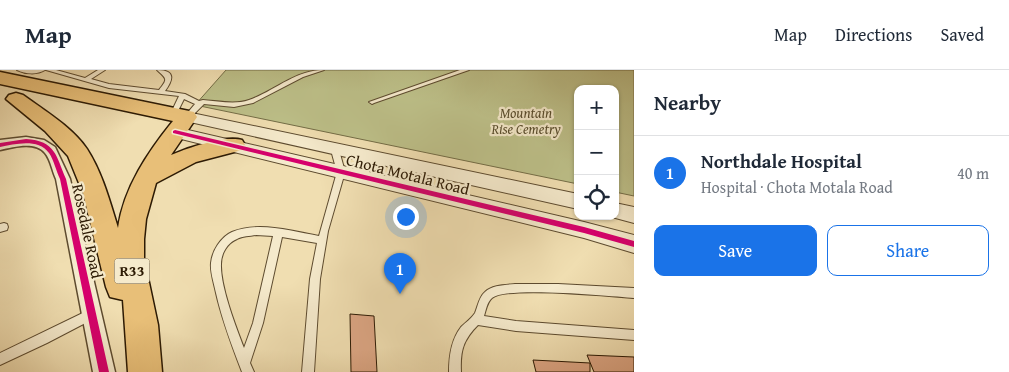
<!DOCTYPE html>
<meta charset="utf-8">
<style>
body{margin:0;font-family:"Gentium Book Plus",serif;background:#f6f6f7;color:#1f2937}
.controls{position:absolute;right:15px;top:15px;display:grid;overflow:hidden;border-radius:10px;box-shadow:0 1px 4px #0004}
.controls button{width:45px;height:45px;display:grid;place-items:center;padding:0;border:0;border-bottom:1px solid #e0e1e3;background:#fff;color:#1f2937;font:25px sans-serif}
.you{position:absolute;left:405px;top:146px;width:18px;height:18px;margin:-12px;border:4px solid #fff;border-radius:50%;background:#1a73e8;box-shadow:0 0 0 8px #1a73e833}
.badge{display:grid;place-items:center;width:32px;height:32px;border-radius:50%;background:#1a73e8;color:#fff;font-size:16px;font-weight:700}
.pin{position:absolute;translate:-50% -41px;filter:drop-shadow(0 1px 2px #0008)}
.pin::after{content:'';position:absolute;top:26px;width:18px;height:15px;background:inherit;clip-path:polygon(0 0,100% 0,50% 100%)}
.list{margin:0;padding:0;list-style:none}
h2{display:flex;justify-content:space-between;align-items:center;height:65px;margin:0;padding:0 20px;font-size:21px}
h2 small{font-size:16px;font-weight:400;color:#747a83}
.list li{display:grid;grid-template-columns:32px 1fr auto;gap:15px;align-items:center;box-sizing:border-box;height:75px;padding:0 20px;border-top:1px solid #e0e1e3}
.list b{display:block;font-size:19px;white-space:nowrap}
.list p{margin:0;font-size:16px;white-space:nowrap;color:#747a83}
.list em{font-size:16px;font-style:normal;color:#747a83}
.actions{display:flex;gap:10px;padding:15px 20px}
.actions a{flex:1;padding:11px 0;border:1px solid #1a73e8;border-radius:10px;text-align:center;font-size:18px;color:#1a73e8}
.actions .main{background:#1a73e8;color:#fff}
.icon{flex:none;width:28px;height:28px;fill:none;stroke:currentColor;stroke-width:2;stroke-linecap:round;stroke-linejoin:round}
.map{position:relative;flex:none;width:634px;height:302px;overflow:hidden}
header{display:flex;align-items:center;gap:30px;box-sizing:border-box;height:70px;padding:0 25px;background:#fff;border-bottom:1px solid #e0e1e3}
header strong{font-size:24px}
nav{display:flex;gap:28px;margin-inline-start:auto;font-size:18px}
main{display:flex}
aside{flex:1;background:#fff}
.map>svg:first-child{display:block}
.green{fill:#bdc089;stroke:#746d46}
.building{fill:#dca684;stroke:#2c1a04}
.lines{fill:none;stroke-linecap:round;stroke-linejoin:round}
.service-casing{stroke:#5d4b2f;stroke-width:2}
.minor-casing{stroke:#5d4b2f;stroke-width:3}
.tertiary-casing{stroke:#5d4b2f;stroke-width:2}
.primary-casing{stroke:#2c1a04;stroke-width:3}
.service{fill:#f5eacc;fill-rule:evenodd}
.minor{fill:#f5eacc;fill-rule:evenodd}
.tertiary{fill:#f5eacc;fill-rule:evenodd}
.primary{fill:#e8bf78;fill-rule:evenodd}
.cycleway-casing{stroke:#f5eacc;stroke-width:3}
.cycleway{fill:#d6006c;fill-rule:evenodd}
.labels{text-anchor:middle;stroke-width:4.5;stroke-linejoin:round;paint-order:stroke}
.far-park-label{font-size:14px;font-style:italic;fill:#584c2c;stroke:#f5eacc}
.shield{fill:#f5eacc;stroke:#685840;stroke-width:1}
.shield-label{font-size:15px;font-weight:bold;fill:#2c1a04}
.street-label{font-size:16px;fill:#2c1a04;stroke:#f5eacc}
</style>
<header>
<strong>Map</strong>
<nav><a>Map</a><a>Directions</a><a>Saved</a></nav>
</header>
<main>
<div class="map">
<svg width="634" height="302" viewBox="0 0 634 302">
<rect width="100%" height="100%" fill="#f0deb1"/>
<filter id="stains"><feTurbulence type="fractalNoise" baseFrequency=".004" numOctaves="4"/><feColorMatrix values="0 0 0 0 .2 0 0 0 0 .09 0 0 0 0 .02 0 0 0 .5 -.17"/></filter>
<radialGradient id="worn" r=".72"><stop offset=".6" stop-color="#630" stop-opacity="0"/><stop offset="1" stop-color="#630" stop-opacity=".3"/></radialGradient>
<path class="green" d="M226 0H634V126L615 122V19H578V114L195 35Z"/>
<path class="building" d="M350 244 374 246 377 302H351Z
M587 285 634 287V302H594Z
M533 290 590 293V302H536Z"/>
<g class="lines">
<defs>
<path id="service" d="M17 0H45C37 5 25 4 17 0Z
M46 0H56L85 8 98 0H105L91 9 109 14 159 20C168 9 167 9 157 0 175 0 174 9 165 21L185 24 199 31 203 30C218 31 235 35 249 30 275 21 295 0 324 0L303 7 253 33 234 37 204 34 189 49H187L184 47 195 34 184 29 175 47H171L170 45 179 26 109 18Z
M460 0H469L374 33 372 34 369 32Z
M335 77 339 80 345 102 328 161 320 209 314 302H302L310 209 317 173 282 167 263 253 250 293 254 302H242C232 276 222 250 216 223 214 213 210 202 211 193 212 181 221 167 232 162 259 151 291 161 319 166L337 102 331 80ZM256 165 273 166 253 253 244 278C236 257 220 216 221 194 221 184 227 173 237 169 242 166 250 166 256 165Z
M4 153 7 154 8 157 7 160 0 162V154Z
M515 214H558L634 218V228C611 226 505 216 492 228 487 232 486 240 484 246L516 251 634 260V270L516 261 478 255C463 270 460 281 461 302H449C449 286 451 270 461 257 466 252 471 249 475 243 478 236 479 227 485 222 492 215 505 215 515 214Z
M91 239 95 240 96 244 95 248 47 273 0 295V283Z"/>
<path id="minor" d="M26 67 44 70 55 77 70 109 115 302H93L56 109C52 101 51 90 45 83 35 71 14 77 0 80V70Z"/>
<path id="tertiary" d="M187 42 578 124V139L181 50 179 47 181 44Z
M175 57 584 152 634 165V183L584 168 169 66 167 62 169 58Z
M615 133 634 137V153L608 146H615Z"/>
<path id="primary" d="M0 2 194 42 197 47 171 85C187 78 225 65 242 70L245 75 242 80 196 92 156 113 146 149 144 169V189L158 255 162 302H128L123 230 110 227 106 217 83 123 68 86 45 61 6 29 9 25 16 23 23 25C45 41 72 57 87 79 102 102 110 132 118 158 124 117 148 82 173 51L0 14Z"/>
</defs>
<use href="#service" class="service-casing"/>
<use href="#minor" class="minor-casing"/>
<use href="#tertiary" class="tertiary-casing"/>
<use href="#primary" class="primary-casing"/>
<use href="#service" class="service"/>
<use href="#minor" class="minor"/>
<use href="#tertiary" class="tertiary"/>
<use href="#primary" class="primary"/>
<defs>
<path id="cycleway" d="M175 60 584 157 634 171V177L584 163 173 63V61Z
M26 69C56 71 56 86 66 109L109 302H99L60 109C56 101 54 90 49 83 38 68 15 74 0 77V73Z"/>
</defs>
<use href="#cycleway" class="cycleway-casing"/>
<use href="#cycleway" class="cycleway"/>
</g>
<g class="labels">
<g class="far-park-label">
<text x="526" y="48">Mountain<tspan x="526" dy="16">Rise Cemetry</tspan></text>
</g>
<rect class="shield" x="114.5" y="188.5" width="35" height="25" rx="4"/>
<g class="shield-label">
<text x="132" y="206">R33</text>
</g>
<g class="street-label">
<text transform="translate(408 104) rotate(14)" y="6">Chota Motala Road</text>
<text transform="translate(88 161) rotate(78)" y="6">Rosedale Road</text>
</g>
</g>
<rect width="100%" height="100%" filter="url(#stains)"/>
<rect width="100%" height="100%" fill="url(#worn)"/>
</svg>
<div class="controls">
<button>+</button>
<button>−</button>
<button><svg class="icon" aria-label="locate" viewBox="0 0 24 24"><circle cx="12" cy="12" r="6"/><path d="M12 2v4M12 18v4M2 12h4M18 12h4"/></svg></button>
</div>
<div class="you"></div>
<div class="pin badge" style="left:400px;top:224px">1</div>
</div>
<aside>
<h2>Nearby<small></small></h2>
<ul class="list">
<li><span class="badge">1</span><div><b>Northdale Hospital</b><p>Hospital · Chota Motala Road</p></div><em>40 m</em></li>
</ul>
<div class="actions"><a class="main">Save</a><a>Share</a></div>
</aside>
</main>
